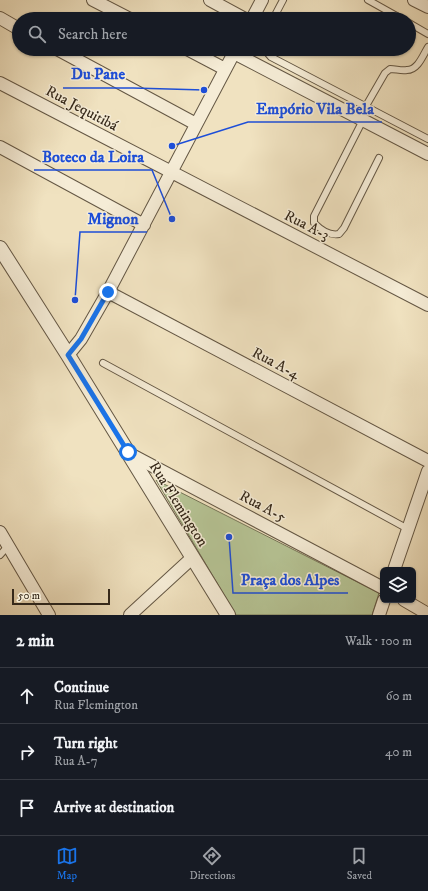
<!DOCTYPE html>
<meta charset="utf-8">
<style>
body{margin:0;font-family:"IM FELL DW Pica",serif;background:#20242c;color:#f1f3f6}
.controls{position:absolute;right:12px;bottom:12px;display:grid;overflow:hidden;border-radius:6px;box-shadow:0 1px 3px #0004}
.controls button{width:36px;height:36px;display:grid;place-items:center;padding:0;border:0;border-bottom:1px solid #363941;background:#171b24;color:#f1f3f6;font:20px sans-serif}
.scale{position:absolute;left:12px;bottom:10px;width:98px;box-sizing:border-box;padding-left:4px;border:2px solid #36291a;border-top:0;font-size:11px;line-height:14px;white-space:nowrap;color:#36291a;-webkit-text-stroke:3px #f5ecd6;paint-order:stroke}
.stop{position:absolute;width:12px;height:12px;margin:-9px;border:3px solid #1a73e8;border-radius:50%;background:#fff}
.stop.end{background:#1a73e8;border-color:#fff;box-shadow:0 1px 4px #0008}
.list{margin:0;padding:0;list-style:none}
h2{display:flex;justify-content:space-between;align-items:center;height:52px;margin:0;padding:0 16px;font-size:17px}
h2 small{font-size:13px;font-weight:400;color:#9ea1a6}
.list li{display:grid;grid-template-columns:26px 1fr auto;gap:12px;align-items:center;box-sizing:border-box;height:56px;padding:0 16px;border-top:1px solid #363941}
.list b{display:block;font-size:15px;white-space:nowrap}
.list p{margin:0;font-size:13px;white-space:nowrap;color:#9ea1a6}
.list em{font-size:13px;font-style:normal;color:#9ea1a6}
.icon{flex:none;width:22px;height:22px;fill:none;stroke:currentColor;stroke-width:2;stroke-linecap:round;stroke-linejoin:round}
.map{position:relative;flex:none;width:428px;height:615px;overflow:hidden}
.search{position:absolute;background:#171b24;box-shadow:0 1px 3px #0004;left:12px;right:12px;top:12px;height:44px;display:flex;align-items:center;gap:10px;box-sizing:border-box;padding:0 14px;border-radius:22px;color:#9ea1a6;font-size:15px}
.sheet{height:220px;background:#171b24}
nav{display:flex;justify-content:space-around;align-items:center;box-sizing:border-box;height:56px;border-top:1px solid #363941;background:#171b24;font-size:11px;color:#9ea1a6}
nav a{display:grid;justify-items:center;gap:2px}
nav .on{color:#1a73e8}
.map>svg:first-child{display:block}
.green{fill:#b6c495;stroke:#767658}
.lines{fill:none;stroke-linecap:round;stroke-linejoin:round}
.service-casing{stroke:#645744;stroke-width:8}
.minor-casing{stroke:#645744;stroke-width:14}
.tertiary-casing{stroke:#645744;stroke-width:16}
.service{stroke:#f5ecd6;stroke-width:6}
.minor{stroke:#f5ecd6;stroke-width:12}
.tertiary{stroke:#f5ecd6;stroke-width:14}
.route{stroke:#1a73e8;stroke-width:5}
.labels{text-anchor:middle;stroke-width:3;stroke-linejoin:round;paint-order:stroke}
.street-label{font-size:15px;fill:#36291a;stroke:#f5ecd6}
.leader{fill:none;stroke:#1d4ed8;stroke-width:1.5}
.callout-dot{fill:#1d4ed8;stroke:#f5ecd6;stroke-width:1.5}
.callout-label{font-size:16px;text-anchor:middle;font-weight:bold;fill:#1d4ed8;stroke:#f5ecd6;stroke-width:3;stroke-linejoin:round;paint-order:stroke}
</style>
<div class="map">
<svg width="428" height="615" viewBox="0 0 428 615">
<rect width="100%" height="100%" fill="#f0e2c0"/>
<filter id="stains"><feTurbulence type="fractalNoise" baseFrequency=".005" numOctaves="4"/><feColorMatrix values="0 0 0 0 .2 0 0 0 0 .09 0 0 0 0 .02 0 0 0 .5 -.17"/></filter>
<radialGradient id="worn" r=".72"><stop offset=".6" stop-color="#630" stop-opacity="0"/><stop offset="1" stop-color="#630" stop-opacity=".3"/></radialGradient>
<path class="green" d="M156 480 379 593 372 615H236Z"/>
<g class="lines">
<defs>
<path id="service" d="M368 0 402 19
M273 19 283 0
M409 23 428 34
M264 49 271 57 428 139
M359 118 385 73 390 69C396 69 401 71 407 70 418 70 423 55 428 47
M363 120 314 216V223C320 229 330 236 339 234L344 228 379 158
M103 363 408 529
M0 555 8 546"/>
<path id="minor" d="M93 0 130 19
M210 0 245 19
M414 0 428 7
M0 18 19 29
M252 19 262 0
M57 49 196 124
M187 49 225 69
M234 53 428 154
M0 83 428 305
M0 147 144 225
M108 292 428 461
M68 355 81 339 108 292 236 49
M128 453 383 588
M0 532 49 615
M394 570 428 471
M404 600 428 614
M130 615 192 558
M379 615 384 600"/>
<path id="tertiary" d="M0 248 68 355 228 615"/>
</defs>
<use href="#service" class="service-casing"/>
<use href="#minor" class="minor-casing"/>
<use href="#tertiary" class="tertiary-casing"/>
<use href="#service" class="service"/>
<use href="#minor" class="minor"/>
<use href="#tertiary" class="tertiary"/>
</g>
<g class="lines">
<path class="route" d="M108 292 81 339 68 355 128 452"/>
</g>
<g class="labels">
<g class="street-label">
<text transform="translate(82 108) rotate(28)" y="5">Rua Jequitibá</text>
<text transform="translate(307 225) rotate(27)" y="5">Rua A-3</text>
<text transform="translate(276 363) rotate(28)" y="5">Rua A-4</text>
<text transform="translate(179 504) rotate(58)" y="5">Rua Flemington</text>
<text transform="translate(263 506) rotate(28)" y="5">Rua A-5</text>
</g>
</g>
<path class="leader" d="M204 90L133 88H63M172 146L248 122H382M172 219L152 170H34M75 300L80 232H147M229 537L233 593H348"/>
<g class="callout-dot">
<circle cx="204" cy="90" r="4"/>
<circle cx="172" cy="146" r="4"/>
<circle cx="172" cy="219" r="4"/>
<circle cx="75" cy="300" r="4"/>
<circle cx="229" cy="537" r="4"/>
</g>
<g class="callout-label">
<text x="98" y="79">Du Pane</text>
<text x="315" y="114">Empório Vila Bela</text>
<text x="93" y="162">Boteco da Loira</text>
<text x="113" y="224">Mignon</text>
<text x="290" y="585">Praça dos Alpes</text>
</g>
<rect width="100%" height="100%" filter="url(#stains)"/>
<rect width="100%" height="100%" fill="url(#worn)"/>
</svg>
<div class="controls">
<button><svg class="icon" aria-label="layers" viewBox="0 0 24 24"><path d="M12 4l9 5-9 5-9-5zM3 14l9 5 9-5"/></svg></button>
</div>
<div class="scale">50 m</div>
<div class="stop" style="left:128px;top:452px"></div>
<div class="stop end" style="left:108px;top:292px"></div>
<div class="search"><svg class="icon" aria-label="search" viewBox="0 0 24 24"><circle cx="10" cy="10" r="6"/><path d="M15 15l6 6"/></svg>Search here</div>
</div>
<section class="sheet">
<h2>2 min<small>Walk · 100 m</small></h2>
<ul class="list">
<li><svg class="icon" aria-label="ahead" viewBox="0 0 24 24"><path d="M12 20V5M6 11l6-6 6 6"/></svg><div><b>Continue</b><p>Rua Flemington</p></div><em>60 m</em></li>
<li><svg class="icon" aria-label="right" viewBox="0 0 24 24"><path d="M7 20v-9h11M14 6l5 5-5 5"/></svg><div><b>Turn right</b><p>Rua A-7</p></div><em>40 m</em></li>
<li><svg class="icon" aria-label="arrive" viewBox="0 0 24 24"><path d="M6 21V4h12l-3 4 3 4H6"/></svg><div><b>Arrive at destination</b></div></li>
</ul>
</section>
<nav>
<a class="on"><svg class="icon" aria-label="map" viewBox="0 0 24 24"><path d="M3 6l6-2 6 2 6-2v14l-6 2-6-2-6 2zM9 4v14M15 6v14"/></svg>Map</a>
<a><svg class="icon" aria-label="directions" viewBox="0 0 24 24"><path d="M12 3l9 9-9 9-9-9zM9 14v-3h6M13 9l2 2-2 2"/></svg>Directions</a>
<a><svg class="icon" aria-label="saved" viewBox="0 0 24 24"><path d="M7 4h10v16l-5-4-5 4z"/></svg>Saved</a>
</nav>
